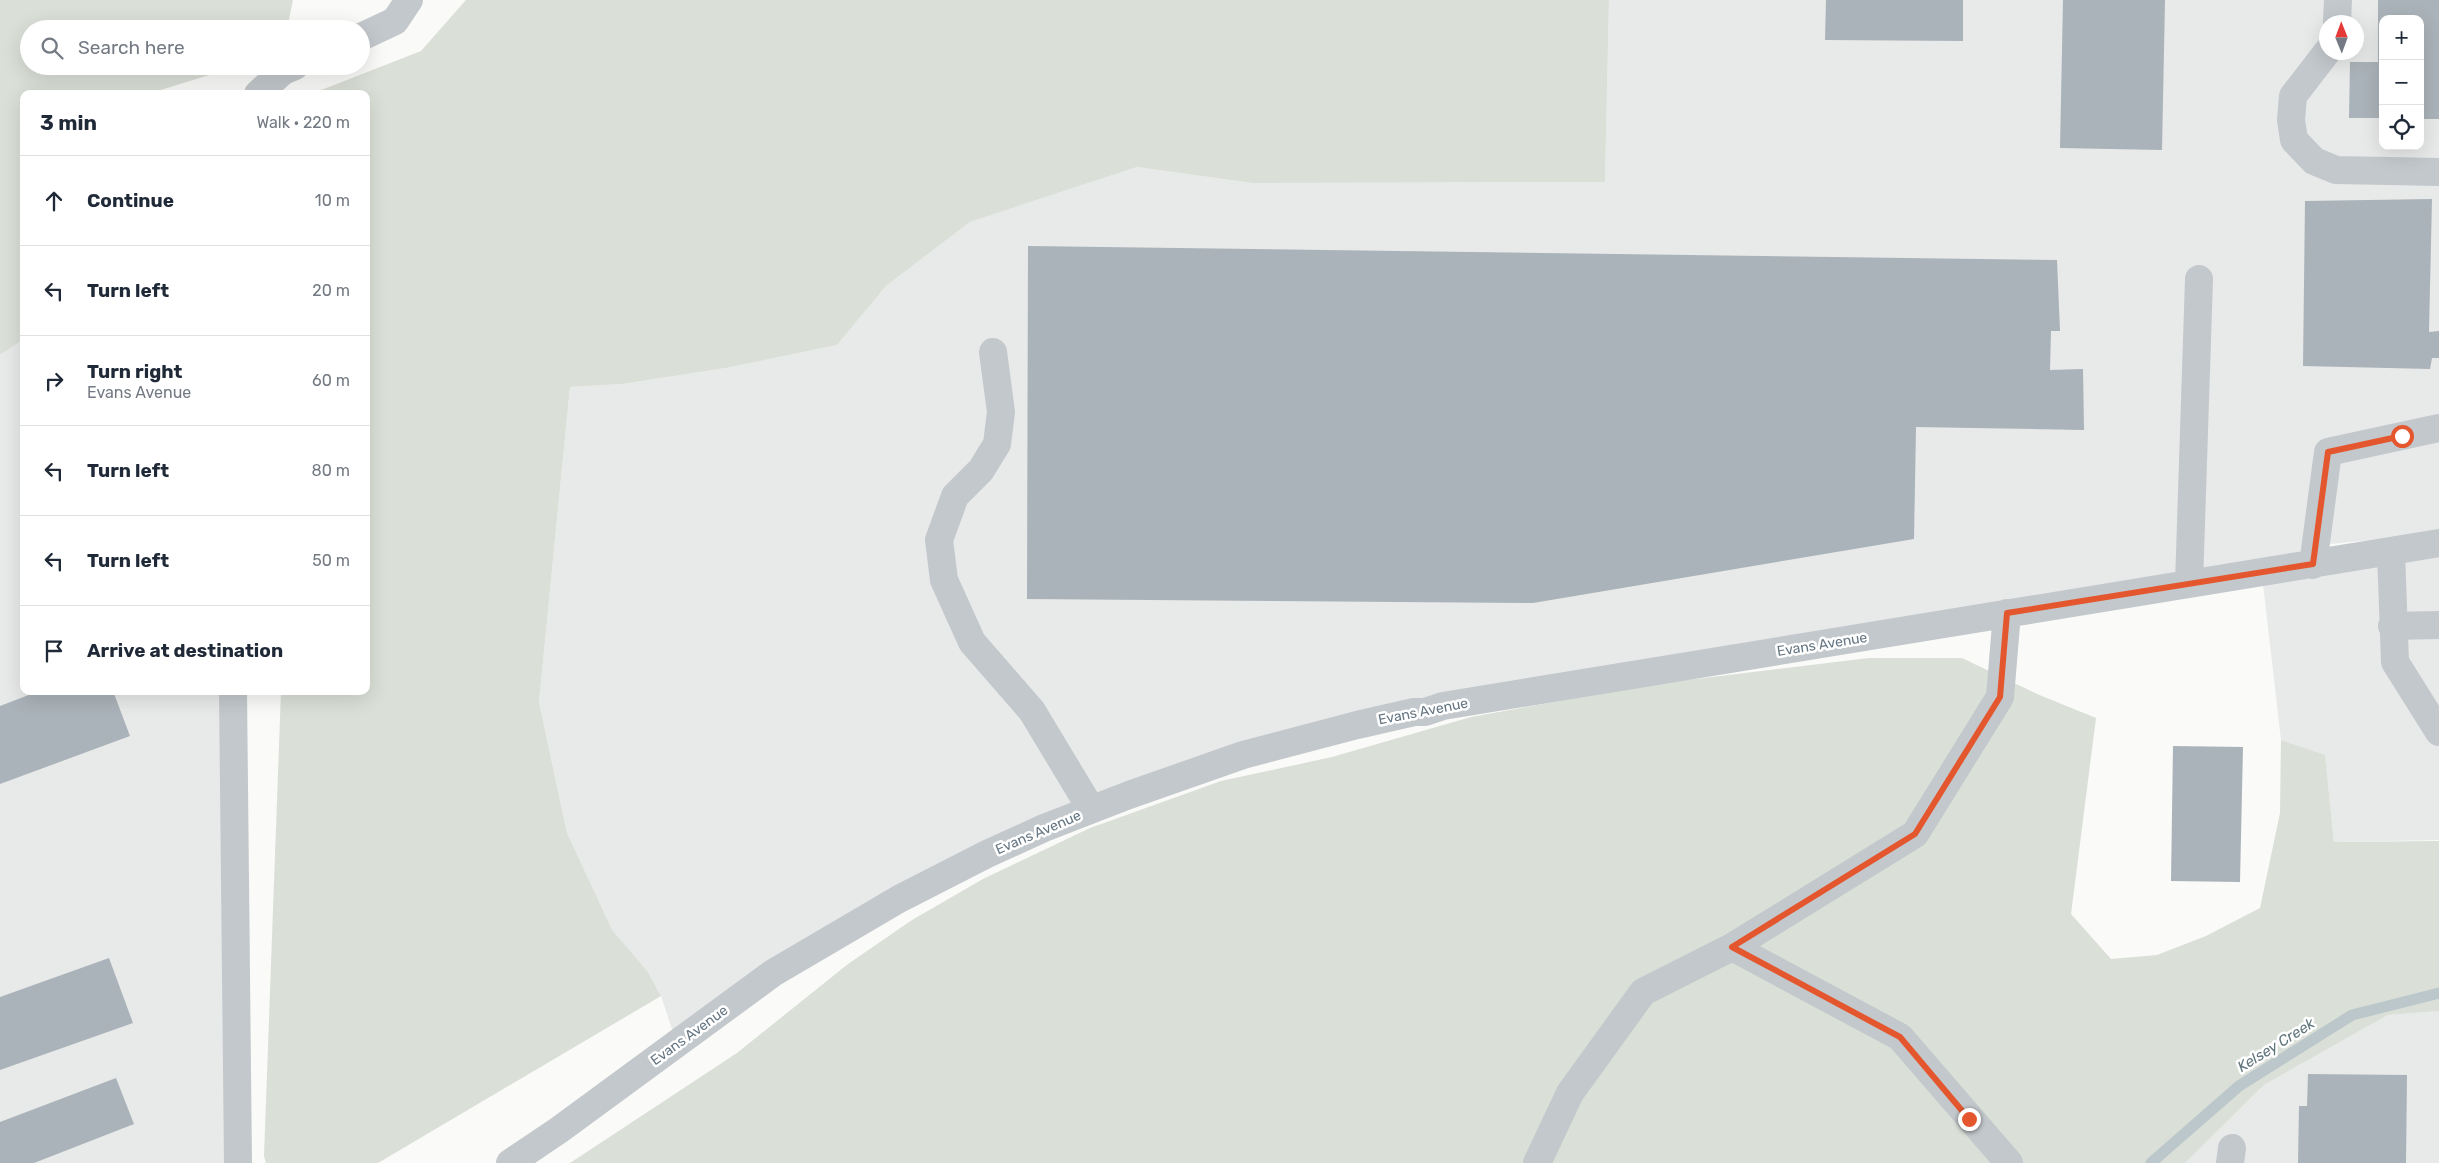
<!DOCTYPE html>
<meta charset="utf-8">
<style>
body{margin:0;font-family:Rubik,sans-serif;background:#f6f6f7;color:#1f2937}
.controls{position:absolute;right:15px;top:15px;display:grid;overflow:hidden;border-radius:10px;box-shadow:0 5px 20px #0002}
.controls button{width:45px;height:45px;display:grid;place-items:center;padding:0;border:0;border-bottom:1px solid #e0e1e3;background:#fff;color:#1f2937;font:25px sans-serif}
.compass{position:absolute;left:2319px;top:15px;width:45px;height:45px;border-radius:50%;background:#fff;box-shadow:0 5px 20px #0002;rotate:359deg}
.stop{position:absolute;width:15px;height:15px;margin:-11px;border:4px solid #e4572e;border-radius:50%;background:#fff}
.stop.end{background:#e4572e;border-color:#fff;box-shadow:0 1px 5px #0008}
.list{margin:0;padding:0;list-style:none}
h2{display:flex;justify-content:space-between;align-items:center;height:65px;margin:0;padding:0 20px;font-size:21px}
h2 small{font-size:16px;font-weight:400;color:#747a83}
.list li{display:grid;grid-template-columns:32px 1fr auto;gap:15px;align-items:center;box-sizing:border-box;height:90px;padding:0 20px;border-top:1px solid #e0e1e3}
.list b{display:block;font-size:19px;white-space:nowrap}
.list p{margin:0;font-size:16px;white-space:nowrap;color:#747a83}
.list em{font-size:16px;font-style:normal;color:#747a83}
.icon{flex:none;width:28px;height:28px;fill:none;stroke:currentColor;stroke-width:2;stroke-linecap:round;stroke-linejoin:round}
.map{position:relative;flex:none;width:2439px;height:1163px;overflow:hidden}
.search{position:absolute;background:#fff;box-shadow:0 5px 20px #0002;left:20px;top:20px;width:350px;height:55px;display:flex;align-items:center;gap:12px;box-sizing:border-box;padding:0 18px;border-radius:28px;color:#747a83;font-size:19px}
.panel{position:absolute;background:#fff;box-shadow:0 5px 20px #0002;left:20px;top:90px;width:350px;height:605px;border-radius:10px}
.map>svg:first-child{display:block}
.built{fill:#e8e9e9;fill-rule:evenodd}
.green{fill:#dadfd7}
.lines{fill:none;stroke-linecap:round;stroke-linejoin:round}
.stream{stroke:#bbc7cb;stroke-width:11}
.building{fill:#aab3b9}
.minor{stroke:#c3c8cc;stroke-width:28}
.route{stroke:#e4572e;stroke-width:6}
.labels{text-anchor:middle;stroke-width:5;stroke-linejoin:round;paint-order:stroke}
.street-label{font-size:14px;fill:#657683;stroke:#fff}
.water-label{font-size:15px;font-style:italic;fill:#60757c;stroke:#fff}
</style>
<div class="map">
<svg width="2439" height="1163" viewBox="0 0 2439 1163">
<rect width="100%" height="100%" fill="#fafaf8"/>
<path class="built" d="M1609 0H2439V533L2321 545 2189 584 1443 706 1044 828 677 1044 661 996 648 972 612 931 567 833 539 702 570 387 622 384 726 368 837 345 886 286 970 222 1137 167 1252 183 1605 182ZM2383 19H2420V146H2383ZM2326 22H2356V52H2326Z
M24 339V691H233L238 1163H0V355Z
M2439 554V840L2334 842 2325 756 2281 740 2263 584Z
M2439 1011V1163H2185L2264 1085 2388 1015Z"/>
<path class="green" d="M0 0H293L287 29H29V66H238L148 94H24V173L20 179 24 181V339L0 355Z
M466 0H1609L1605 182 1252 183 1137 167 970 222 886 286 837 345 726 368 622 384 570 387 539 702 567 833 612 930 648 972 661 996 378 1163H266L264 1156 281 691H366V94H311L421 51Z
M1869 658H1962L2037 694 2096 718 2071 914 2111 959 2157 955 2206 936 2260 908 2280 813 2281 740 2325 755 2334 842 2439 841V1011L2388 1015 2264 1085 2185 1163H570L737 1053 848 964 912 920 983 879 1090 828 1221 781 1332 757 1471 717 1654 684Z"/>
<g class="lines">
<path class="stream" d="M2151 1163 2239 1086 2352 1015 2439 993"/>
</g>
<path class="building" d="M1826 0H1963V41L1825 40Z
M2063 0H2165L2162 150 2060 148Z
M2378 0H2439V119H2420V19H2383V118H2349L2350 62H2378Z
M2432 199 2429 332 2439 331V358H2432L2430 369 2303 366 2305 201Z
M1028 246 2057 260 2060 331H2051L2050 370 2083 369 2084 430 1916 427 1914 539 1533 603 1027 599Z
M39 691H113L130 736 0 784V706Z
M2173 746 2243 747 2240 882 2171 881Z
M109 958 133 1023 0 1070V997Z
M2308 1074 2407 1075 2406 1163H2298L2299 1106H2307Z
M116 1078 134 1124 34 1163H0V1122Z"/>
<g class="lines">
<path class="minor" d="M2337 22 2338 0
M361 37 395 21 409 0
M2327 52 2293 96 2291 120 2294 140 2314 161 2336 170 2439 172
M258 94 283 71 295 66
M993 352 1001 412 997 444 981 470 955 496 939 540 944 580 972 642 1032 711 1091 809
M2391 552 2395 662 2439 732
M2313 565 2328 452 2439 428
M2189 584 2199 279
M2392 626 2439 625
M233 691 238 1163
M1732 947 1900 1037 2009 1163
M510 1163 559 1130 773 973 899 899 987 854 1044 828 1129 795 1243 755 1357 725 1414 712H1425L1443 706 2439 543
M1537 1163 1570 1093 1643 992 1732 947 1915 834 2000 697 2007 613
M2230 1163 2232 1148"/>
</g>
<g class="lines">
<path class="route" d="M1969 1119 1900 1037 1732 947 1915 834 2000 697 2007 613 2313 564 2328 452 2402 436"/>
</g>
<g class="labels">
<g class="street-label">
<text transform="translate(1822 644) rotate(-9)" y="5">Evans Avenue</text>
<text transform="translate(1423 711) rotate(-11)" y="5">Evans Avenue</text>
<text transform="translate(1038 832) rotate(-23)" y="5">Evans Avenue</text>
<text transform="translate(689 1035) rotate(-36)" y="5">Evans Avenue</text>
</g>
<g class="water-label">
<text transform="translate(2276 1045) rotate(-32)" y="5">Kelsey Creek</text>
</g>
</g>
</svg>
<div class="controls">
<button>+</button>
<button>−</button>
<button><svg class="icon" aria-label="locate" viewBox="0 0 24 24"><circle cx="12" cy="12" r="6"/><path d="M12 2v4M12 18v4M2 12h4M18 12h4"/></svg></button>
</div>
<svg class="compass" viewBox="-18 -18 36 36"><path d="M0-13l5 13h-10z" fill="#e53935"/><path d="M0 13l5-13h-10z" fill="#747a83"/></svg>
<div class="stop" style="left:2402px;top:436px"></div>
<div class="stop end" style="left:1969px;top:1119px"></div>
<div class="search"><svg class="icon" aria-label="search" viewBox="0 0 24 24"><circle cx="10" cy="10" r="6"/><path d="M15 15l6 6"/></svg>Search here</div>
<section class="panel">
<h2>3 min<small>Walk · 220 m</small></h2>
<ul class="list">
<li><svg class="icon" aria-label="ahead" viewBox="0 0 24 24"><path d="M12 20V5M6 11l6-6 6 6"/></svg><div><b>Continue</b></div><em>10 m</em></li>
<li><svg class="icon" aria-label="left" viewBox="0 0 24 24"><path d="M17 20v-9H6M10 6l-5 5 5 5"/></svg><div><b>Turn left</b></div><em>20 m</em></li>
<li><svg class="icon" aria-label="right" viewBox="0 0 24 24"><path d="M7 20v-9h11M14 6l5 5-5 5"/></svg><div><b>Turn right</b><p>Evans Avenue</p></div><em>60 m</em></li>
<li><svg class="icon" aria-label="left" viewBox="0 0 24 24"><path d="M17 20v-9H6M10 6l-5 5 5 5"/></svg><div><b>Turn left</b></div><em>80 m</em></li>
<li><svg class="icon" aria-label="left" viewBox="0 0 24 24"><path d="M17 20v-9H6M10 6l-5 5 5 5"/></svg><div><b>Turn left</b></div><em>50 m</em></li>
<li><svg class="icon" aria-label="arrive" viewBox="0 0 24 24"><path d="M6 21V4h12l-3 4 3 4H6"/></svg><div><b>Arrive at destination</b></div></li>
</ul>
</section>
</div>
